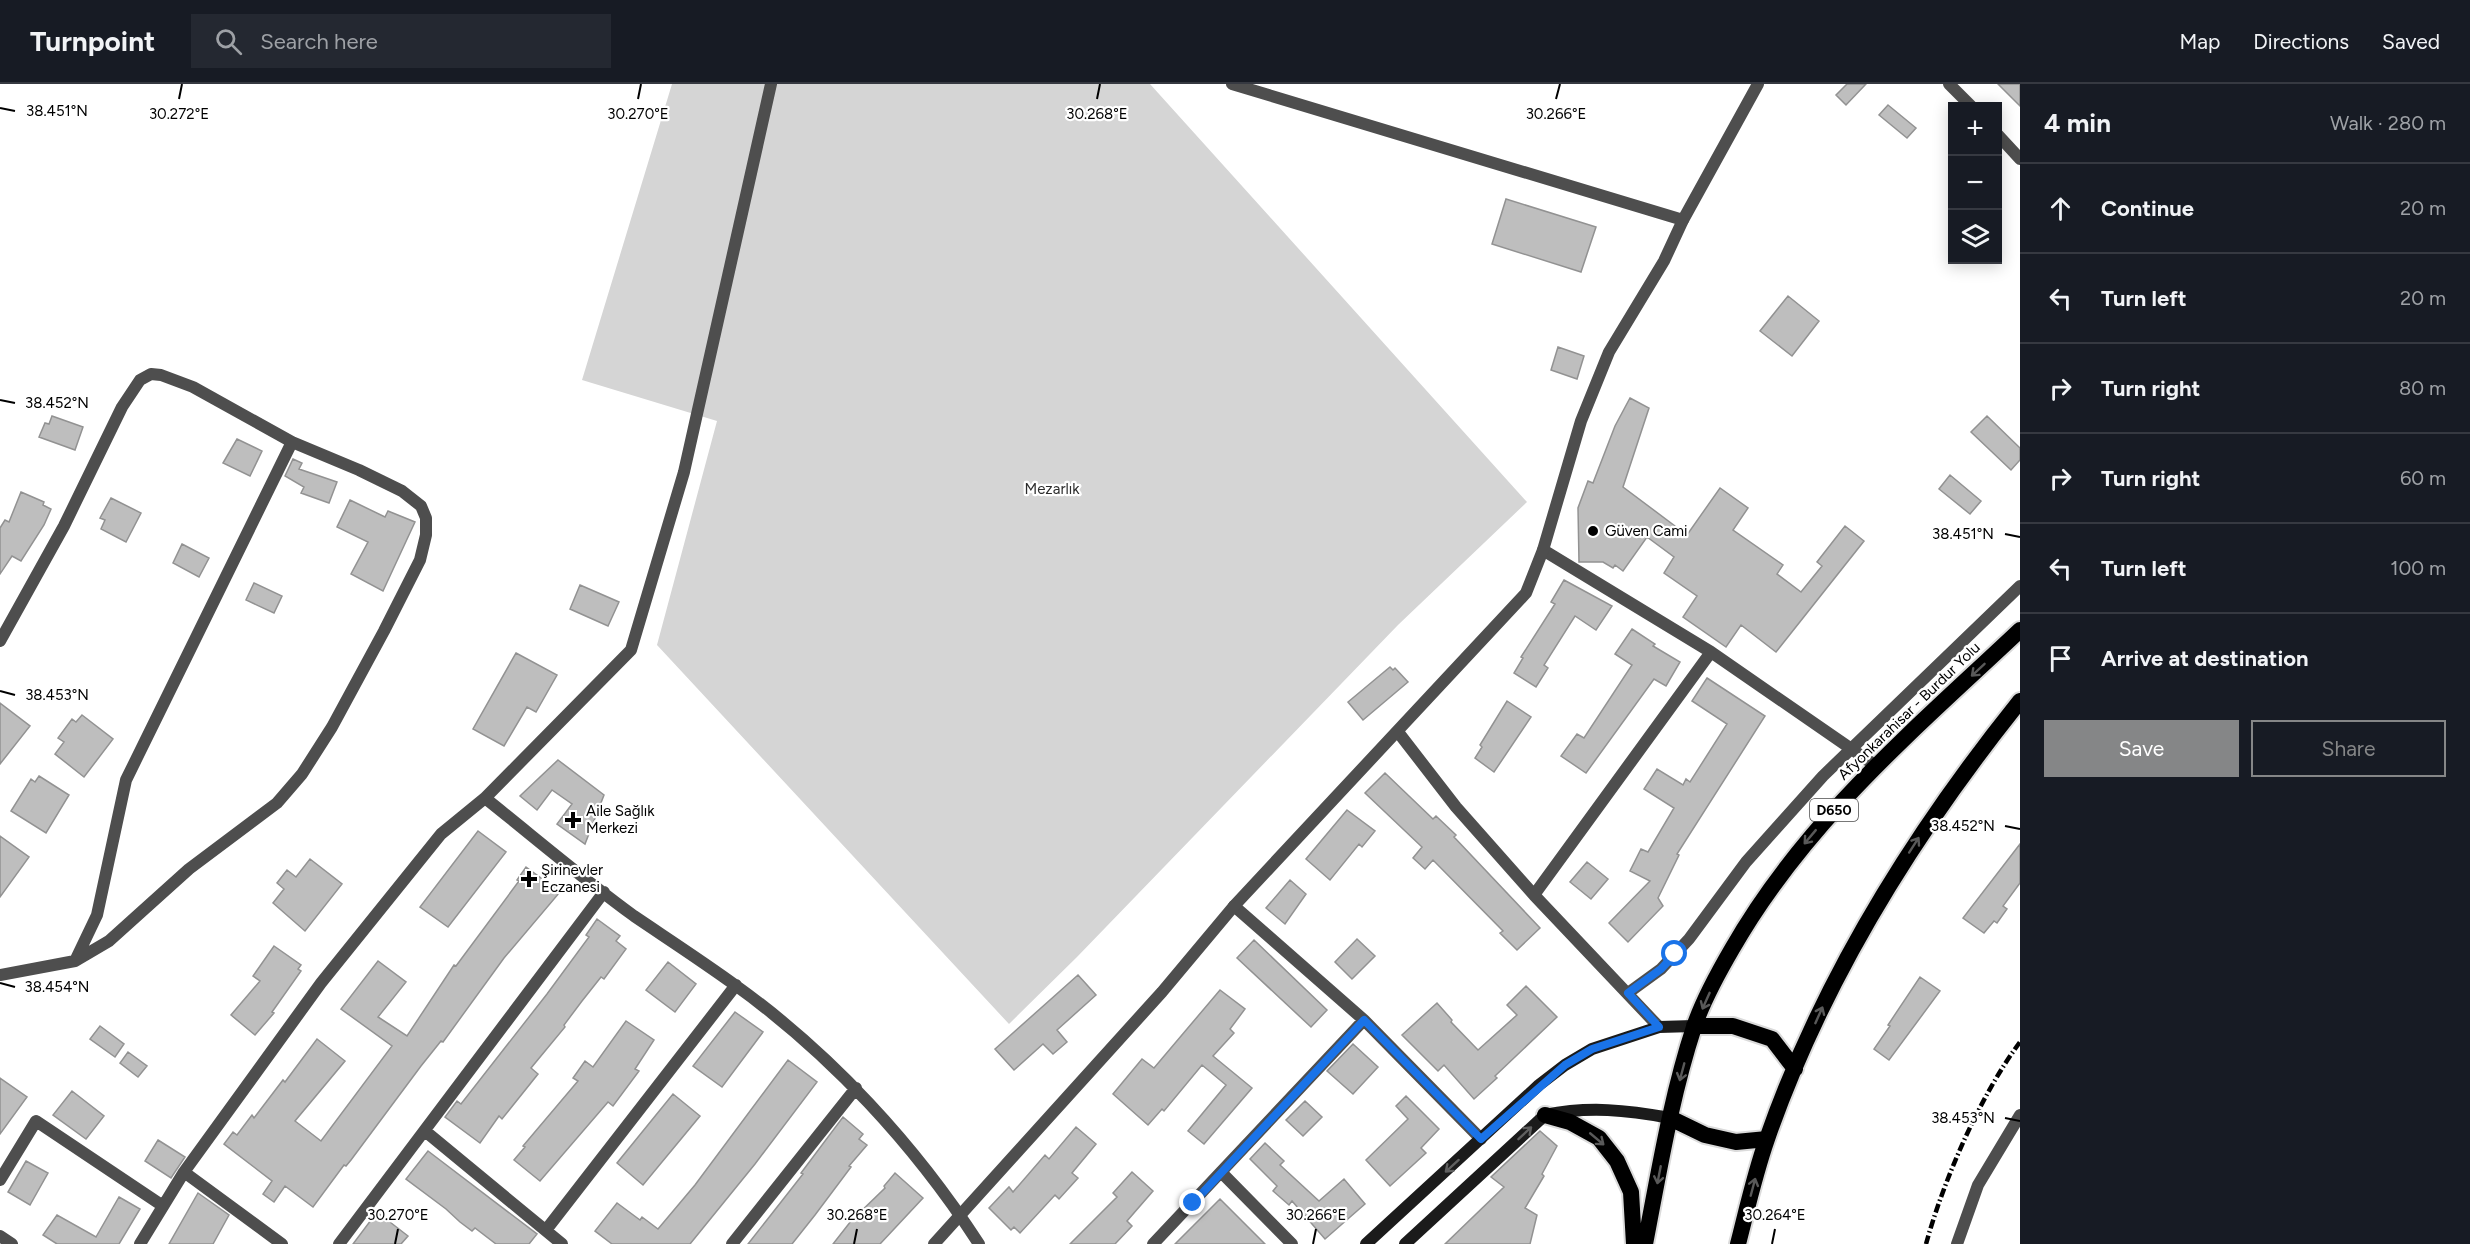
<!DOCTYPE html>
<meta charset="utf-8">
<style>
body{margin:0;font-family:Figtree,sans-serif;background:#242831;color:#f1f3f6}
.controls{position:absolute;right:18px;top:18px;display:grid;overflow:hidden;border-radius:0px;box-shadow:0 3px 15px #0003}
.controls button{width:54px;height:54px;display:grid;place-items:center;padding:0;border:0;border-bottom:2px solid #363941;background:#171b24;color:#f1f3f6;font:30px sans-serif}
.stop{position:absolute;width:18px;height:18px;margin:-14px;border:4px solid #1a73e8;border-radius:50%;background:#fff}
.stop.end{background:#1a73e8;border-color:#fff;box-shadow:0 2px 6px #0008}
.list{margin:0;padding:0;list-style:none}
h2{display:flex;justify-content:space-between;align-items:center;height:78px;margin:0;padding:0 24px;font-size:26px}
h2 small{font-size:20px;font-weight:400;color:#9ea1a6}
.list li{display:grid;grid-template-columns:39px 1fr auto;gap:18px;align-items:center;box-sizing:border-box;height:90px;padding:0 24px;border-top:2px solid #363941}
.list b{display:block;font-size:22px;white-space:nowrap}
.list em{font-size:20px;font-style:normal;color:#9ea1a6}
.actions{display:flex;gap:12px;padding:18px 24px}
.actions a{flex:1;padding:14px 0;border:2px solid #858687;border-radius:0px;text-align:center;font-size:21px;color:#858687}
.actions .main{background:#858687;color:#fff}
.icon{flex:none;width:33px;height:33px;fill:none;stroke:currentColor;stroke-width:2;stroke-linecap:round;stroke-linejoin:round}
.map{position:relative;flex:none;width:2020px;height:1160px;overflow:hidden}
header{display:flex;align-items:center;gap:36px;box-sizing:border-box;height:84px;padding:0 30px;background:#171b24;border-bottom:2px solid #363941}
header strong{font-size:28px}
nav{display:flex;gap:33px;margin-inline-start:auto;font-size:21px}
.search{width:420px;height:54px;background:#242831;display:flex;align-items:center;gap:15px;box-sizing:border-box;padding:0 21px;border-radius:0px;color:#9ea1a6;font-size:22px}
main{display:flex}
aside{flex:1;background:#171b24}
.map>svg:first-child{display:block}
.green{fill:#d5d5d5}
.building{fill:#bebebe;stroke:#929292;stroke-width:1.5}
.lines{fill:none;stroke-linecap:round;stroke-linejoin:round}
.trunk-casing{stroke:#dbdbdb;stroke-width:20}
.minor{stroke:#4e4e4e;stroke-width:12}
.tertiary{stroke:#4e4e4e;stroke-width:12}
.secondary{stroke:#1b1b1b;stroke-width:12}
.trunk{stroke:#000;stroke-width:16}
.rail{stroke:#000;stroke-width:4.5;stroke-dasharray:9 3 1.5 3;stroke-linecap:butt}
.oneway{stroke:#595959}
.oneway2{stroke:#5f5f5f}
.route{stroke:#1a73e8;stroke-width:8}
.ticks{fill:none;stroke:#000;stroke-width:2}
.poi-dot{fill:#000;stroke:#fff;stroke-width:2}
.labels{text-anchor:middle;stroke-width:4.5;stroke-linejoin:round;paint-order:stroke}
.shield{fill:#fff;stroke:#4c4c4c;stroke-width:1.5}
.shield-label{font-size:14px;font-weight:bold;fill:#000}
.park-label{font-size:15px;fill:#2c2c2c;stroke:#fff}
.poi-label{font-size:15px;fill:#000;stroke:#fff;text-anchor:start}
.street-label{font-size:15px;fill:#000;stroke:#fff}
.ticks-label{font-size:15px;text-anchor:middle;fill:#000;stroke:#fff;stroke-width:4.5;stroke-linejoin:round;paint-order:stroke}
</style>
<header>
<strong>Turnpoint</strong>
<div class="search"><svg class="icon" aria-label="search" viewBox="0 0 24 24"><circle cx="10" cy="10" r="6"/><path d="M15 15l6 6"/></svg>Search here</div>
<nav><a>Map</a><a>Directions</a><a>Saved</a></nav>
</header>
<main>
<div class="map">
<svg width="2020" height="1160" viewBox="0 0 2020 1160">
<rect width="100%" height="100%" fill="#fff"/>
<path class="green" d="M672 0H1150L1527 418 1398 541 1077 873 1009 940 657 561 717 337 582 296Z"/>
<path class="building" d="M1847 0H1866L1846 21 1836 11Z
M1998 0H2020V22Z
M1888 21 1916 44 1907 54 1879 31Z
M1506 115 1596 143 1581 188 1492 160Z
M1788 212 1819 237 1792 272 1760 247Z
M1558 263 1584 272 1577 295 1551 286Z
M1630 314 1649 324 1623 403 1687 451 1720 404 1748 424 1733 446 1783 481 1777 490 1801 508 1822 482 1817 478 1845 442 1864 457 1776 568 1741 541 1726 563 1683 533 1697 512 1664 489 1674 473 1647 453 1623 487 1615 481 1613 484 1603 478H1579L1578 424 1588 397 1593 399 1615 342Z
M52 332 83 343 75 366 39 353 45 339 49 340Z
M1987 332 2020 364V376L2011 386 1971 348Z
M237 355 262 367 250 392 223 379Z
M293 375 302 379 299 385 337 398 329 419 301 409 304 403 285 392Z
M1950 391 1981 417 1970 430 1939 405Z
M21 408 44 418 43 421 51 425 44 441 21 477 12 472 0 490V444L5 436 9 438Z
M111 414 141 429 126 458 101 445 105 436 100 434Z
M350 416 385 433 388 427 415 438 383 507 351 490 368 458 337 443Z
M182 460 209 474 199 493 173 479Z
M1564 496 1612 522 1596 546 1575 532 1544 581 1548 584 1536 603 1514 589 1523 574 1521 573 1555 520 1551 518Z
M254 499 282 512 274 529 246 516Z
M580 501 619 518 608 542 570 525Z
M1632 545 1655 560 1653 562 1680 578 1666 602 1654 595 1586 689 1561 672 1577 650 1584 654 1632 581 1615 570Z
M516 569 557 591 536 628 527 623 504 662 473 645Z
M1390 583 1393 586 1395 584 1408 598 1363 636 1348 618Z
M1707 594 1765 632 1677 770 1679 771 1658 814 1663 822 1628 858 1609 839 1650 797 1630 787 1641 765 1648 768 1674 724 1644 705 1657 685 1683 701 1686 695 1690 698 1727 640 1692 617Z
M1507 617 1531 633 1494 688 1475 674 1482 663 1480 661Z
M0 619 30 642 0 680Z
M82 631 113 655 84 693 55 670 64 658 58 654 72 635 76 638Z
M558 676 604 711 585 760 557 740 572 720 552 706 537 726 520 712Z
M1385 689 1433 735 1436 732 1456 751 1454 753 1540 844 1517 866 1500 849 1503 847 1433 776 1425 785 1413 774 1422 763 1365 709Z
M39 692 69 711 46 749 11 727 31 695 35 698Z
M1347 726 1375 747 1362 763 1359 760 1330 796 1306 775Z
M478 747 506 768 448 843 420 823Z
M0 752 29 773 0 813Z
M2020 760V799L2003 822 2007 825 1997 839 1994 837 1984 849 1963 834Z
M310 775 342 800 305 847 273 819 284 805 277 799 287 786 296 793Z
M1587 778 1608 795 1591 815 1570 798Z
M526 783 560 808 504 874 443 958 441 957 421 982 351 1076 346 1082 344 1081 313 1123 285 1102 274 1118 263 1110 272 1097 224 1060 233 1048 237 1051 252 1031 254 1034 283 996 285 998 317 955 345 977 295 1037 321 1057 392 962 341 925 378 877 406 898 378 933 407 952 454 881 456 882 519 797 517 796Z
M1290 796 1306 810 1285 840 1266 824Z
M597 835 620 852 616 857 626 865 604 895 601 893 582 917 564 941 565 943 531 984 538 990 502 1035 499 1032 480 1059 445 1033 457 1017 461 1020 547 910 589 853 586 851Z
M1357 855 1375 872 1352 895 1335 878Z
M1254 856 1327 926 1311 943 1237 874Z
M274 862 301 881 298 885 301 887 272 928 274 929 255 951 231 931 260 897 253 892Z
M668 878 696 900 675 928 646 906Z
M1078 891 1096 911 1057 946 1067 958 1053 970 1043 960 1014 986 995 965Z
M1920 893 1940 907 1889 976 1874 965 1890 942 1888 941Z
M1526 902 1557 933 1495 992 1497 994 1474 1015 1444 981 1438 987 1402 951 1437 919 1452 936 1451 938 1478 966 1517 931 1507 921Z
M1220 906 1245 925 1230 945 1234 949 1213 972 1252 1004 1204 1060 1188 1047 1226 1001 1202 981 1164 1027 1162 1025 1148 1041 1113 1010 1142 975 1154 984Z
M735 928 763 948 722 1003 693 982Z
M626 937 654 956 635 985 639 987 613 1022 608 1018 540 1097 514 1076 525 1063 523 1062 578 997 573 994 585 977 593 983Z
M100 942 124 960 115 973 90 955Z
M1353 960 1378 983 1353 1010 1327 987Z
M128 968 147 982 138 993 120 979Z
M788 976 817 998 755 1080 690 1160H612L595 1147 617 1119 640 1136 642 1133 658 1145 695 1101Z
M0 994 27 1013 0 1050Z
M72 1007 104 1032 86 1055 53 1031Z
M673 1010 700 1032 643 1101 617 1079Z
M1406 1012 1439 1045 1421 1064 1426 1069 1390 1102 1366 1076 1408 1035 1396 1022Z
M1305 1017 1322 1033 1303 1052 1286 1036Z
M843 1033 863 1050 859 1055 867 1061 849 1082 851 1083 815 1131 792 1160H748L803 1090 801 1089Z
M1076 1043 1096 1060 1072 1089 1078 1094 1059 1115 1055 1111 1020 1149 1014 1143 1011 1146 989 1124 1009 1103 1013 1108 1045 1071 1049 1075Z
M1540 1047 1557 1062 1542 1090 1544 1092 1525 1124 1537 1131 1530 1160H1445L1504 1103 1491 1093Z
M158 1056 185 1073 171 1094 145 1077Z
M1265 1059 1284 1077 1280 1081 1319 1117 1344 1095 1365 1120 1325 1155 1292 1117 1289 1121 1273 1107 1277 1102 1250 1075Z
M428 1067 537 1150 529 1160H496L475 1144 472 1147 460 1138 446 1125 406 1095Z
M26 1077 48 1089 30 1121 8 1108Z
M1132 1088 1153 1107 1127 1137 1132 1142 1115 1160H1070L1117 1113 1113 1109Z
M895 1089 923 1114 880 1160H833L851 1137 885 1104 884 1102Z
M198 1109 229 1131 213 1160H169Z
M119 1113 140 1125 119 1160H57L43 1151 57 1131 96 1153Z
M1220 1115 1265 1160H1175Z
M377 1128 408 1152 401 1160H353Z"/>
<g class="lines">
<defs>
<path id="trunk" d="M1694 942H1733L1772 955 1795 985
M1545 1031 1570 1038 1599 1054 1617 1077 1631 1108 1634 1160
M1670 1034 1705 1051 1736 1058 1767 1055
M1645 1160C1659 1088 1671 1013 1694 943 1703 916 1718 889 1732 865 1805 737 1915 645 2020 546
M1738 1160C1747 1125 1755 1089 1767 1055 1823 894 1914 749 2020 617"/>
</defs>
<use href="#trunk" class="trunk-casing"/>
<path class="minor" d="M1232 0 1683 136
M1949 0 1971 22
M1998 51 2020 75
M1543 466 1711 568 1876 682
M0 557 64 442 122 323 140 296 151 290 161 291 193 303 292 358 359 386 402 407 421 422 426 434V451L420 476 384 547 332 643 302 690 277 719 189 785 109 857 75 877 0 891
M1398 648 1456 723 1534 811 1659 943
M485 714 631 566 684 388 771 0
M1534 811 1711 568
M75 877 97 831 126 696 292 358
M1628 909 1661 885 1689 855 1746 778 1823 692 2020 502
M1364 936 1481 1055
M425 1047 562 1160
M184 1088 282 1160
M1222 1089 1292 1160
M0 1096 36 1037 163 1122
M546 1146 736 901
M0 1152 12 1160
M140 1160 184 1088 321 899 441 750 485 714C534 753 583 795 634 832 668 855 702 877 735 901 831 970 915 1061 979 1160
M339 1160 604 808
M732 1160 856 1004
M1153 1160 1364 936 1234 822
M1957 1160 1978 1101 2020 1031"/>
<path class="tertiary" d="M934 1160 1162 908 1234 822 1526 509 1543 466 1581 337 1609 268 1664 177 1683 136 1758 0"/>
<path class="secondary" d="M1366 1160 1539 1001 1565 981 1592 965 1659 943 1694 942
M1405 1160 1545 1031C1589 1022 1627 1026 1670 1034"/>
<use href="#trunk" class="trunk"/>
<path class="rail" d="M1926 1160C1944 1095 1980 1012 2020 958"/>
</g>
<defs><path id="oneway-shaft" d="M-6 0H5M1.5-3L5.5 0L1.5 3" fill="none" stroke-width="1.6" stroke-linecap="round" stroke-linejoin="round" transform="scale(1.5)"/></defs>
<g class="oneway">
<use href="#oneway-shaft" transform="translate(1978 586) rotate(137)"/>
<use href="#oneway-shaft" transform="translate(1810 753) rotate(130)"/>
<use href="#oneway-shaft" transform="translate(1914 761) rotate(-57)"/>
<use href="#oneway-shaft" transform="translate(1706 917) rotate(114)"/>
<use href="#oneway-shaft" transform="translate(1819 931) rotate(-66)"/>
<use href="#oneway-shaft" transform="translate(1682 988) rotate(105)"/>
<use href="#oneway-shaft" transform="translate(1597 1055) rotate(40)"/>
<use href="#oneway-shaft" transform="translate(1659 1091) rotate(101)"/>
<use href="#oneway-shaft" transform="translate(1753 1103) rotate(-75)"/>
</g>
<g class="oneway2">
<use href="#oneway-shaft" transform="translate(1525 1049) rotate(-43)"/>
<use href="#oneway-shaft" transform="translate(1452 1082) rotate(138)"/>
</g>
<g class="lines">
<path class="route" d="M1193 1119 1364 936 1481 1055 1565 981 1592 965 1659 943 1628 909 1661 885 1675 870"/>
</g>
<path class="ticks" d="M179 15 182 0M638 15 641 0M1097 15 1100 0M1556 15 1560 0M0 24 15 27M0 316 15 319M2005 450 2020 453M0 607 15 611M2005 742 2020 745M0 899 15 903M2005 1034 2020 1037M395 1160 398 1145M854 1160 857 1145M1313 1160 1316 1145M1772 1160 1775 1145"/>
<g class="poi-dot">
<circle cx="1593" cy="447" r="6"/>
<path d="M570 727h6v6h6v6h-6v6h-6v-6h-6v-6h6z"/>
<path d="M526 786h6v6h6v6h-6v6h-6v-6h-6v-6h6z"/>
</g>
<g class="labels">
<rect class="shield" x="1810" y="715" width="48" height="22" rx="4.5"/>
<g class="shield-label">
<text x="1834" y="731">D650</text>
</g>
<g class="park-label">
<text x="1052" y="410">Mezarlık</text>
</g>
<g class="poi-label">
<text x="1605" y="452">Güven Cami</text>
<text x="586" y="732">Aile Sağlık<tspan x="586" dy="17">Merkezi</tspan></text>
<text x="541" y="791">Şirinevler<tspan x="541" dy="17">Eczanesi</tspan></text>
</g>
<g class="street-label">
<text transform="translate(1909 627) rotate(-44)" y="5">Afyonkarahisar - Burdur Yolu</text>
</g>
</g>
<g class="ticks-label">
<text x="57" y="32">38.451°N</text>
<text x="179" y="35">30.272°E</text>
<text x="638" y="35">30.270°E</text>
<text x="1097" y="35">30.268°E</text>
<text x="1556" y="35">30.266°E</text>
<text x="57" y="324">38.452°N</text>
<text x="1963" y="455">38.451°N</text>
<text x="57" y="616">38.453°N</text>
<text x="1963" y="747">38.452°N</text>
<text x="57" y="908">38.454°N</text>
<text x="1963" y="1039">38.453°N</text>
<text x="398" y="1136">30.270°E</text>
<text x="857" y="1136">30.268°E</text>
<text x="1316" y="1136">30.266°E</text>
<text x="1775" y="1136">30.264°E</text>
</g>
</svg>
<div class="controls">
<button>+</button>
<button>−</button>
<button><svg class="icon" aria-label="layers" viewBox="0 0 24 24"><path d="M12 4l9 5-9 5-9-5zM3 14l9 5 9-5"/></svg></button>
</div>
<div class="stop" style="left:1675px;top:870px"></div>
<div class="stop end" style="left:1193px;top:1119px"></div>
</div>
<aside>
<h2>4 min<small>Walk · 280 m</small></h2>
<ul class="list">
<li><svg class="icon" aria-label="ahead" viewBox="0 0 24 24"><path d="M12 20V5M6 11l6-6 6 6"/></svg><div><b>Continue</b></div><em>20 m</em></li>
<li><svg class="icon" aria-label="left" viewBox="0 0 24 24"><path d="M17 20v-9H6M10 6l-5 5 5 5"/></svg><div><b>Turn left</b></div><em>20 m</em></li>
<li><svg class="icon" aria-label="right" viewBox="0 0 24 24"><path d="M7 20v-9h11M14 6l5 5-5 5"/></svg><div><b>Turn right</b></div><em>80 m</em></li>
<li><svg class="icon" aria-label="right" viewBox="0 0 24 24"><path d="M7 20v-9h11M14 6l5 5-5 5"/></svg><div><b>Turn right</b></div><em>60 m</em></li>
<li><svg class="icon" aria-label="left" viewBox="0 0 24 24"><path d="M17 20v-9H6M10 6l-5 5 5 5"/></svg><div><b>Turn left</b></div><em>100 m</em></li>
<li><svg class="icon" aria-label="arrive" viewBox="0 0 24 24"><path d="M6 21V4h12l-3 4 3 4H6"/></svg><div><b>Arrive at destination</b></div></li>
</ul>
<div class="actions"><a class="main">Save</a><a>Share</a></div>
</aside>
</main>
